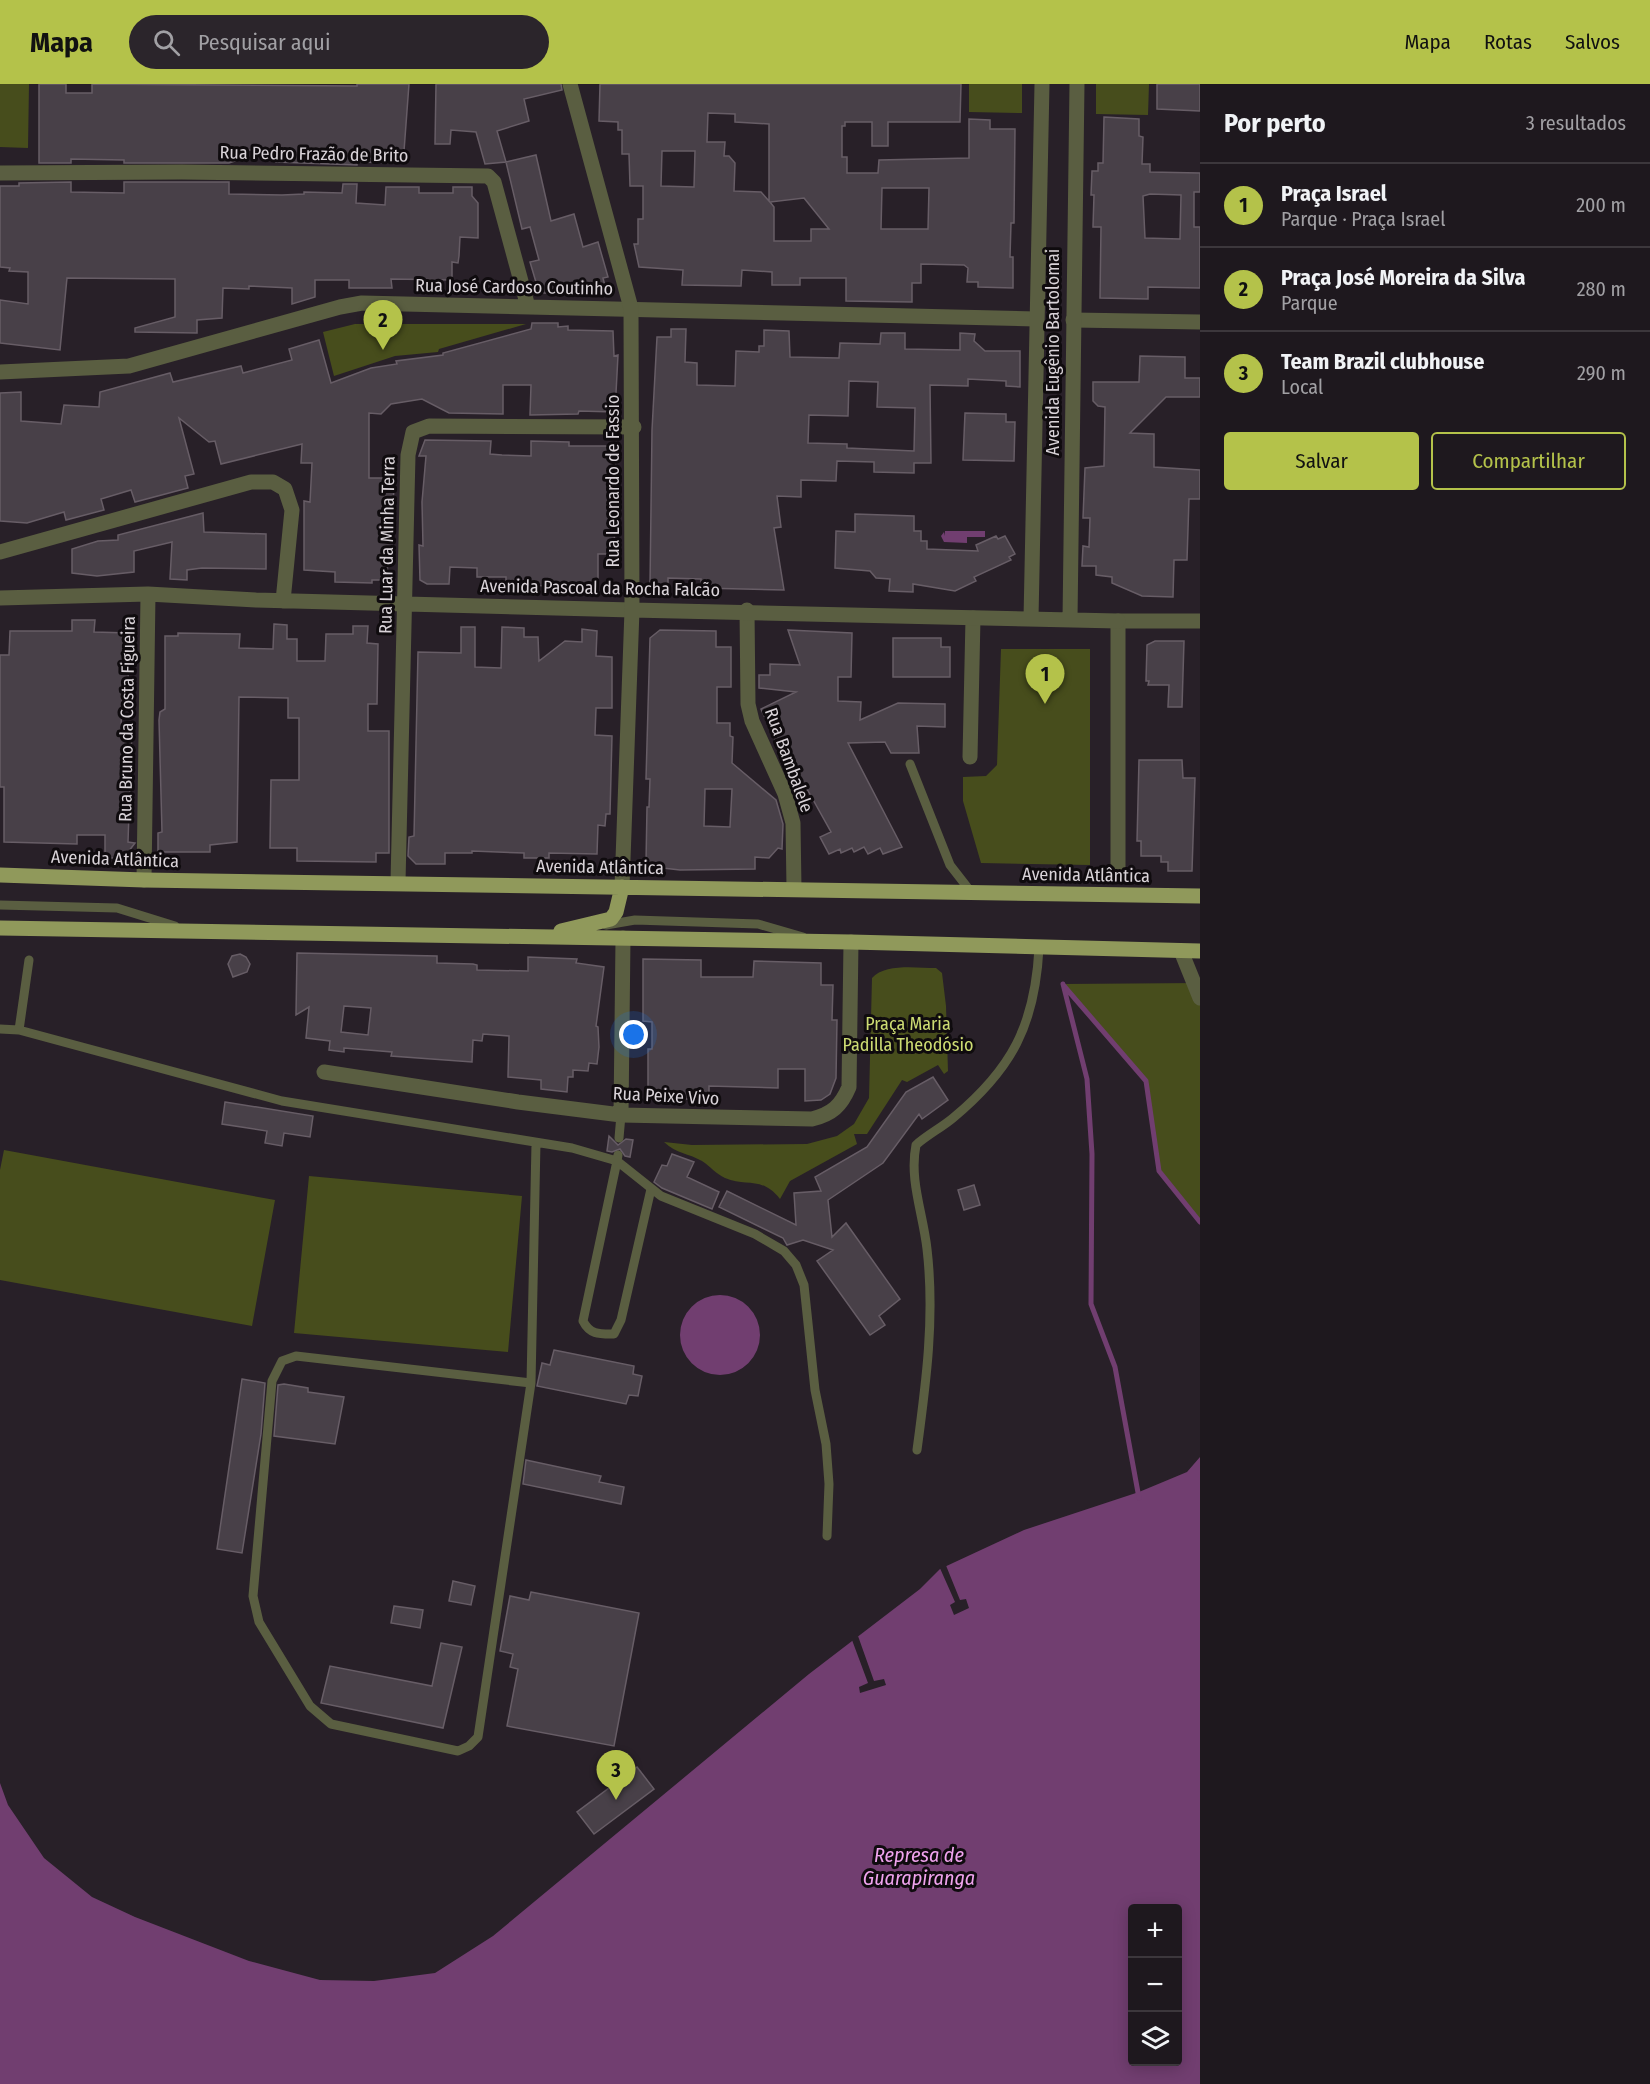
<!DOCTYPE html>
<html lang="pt">
<meta charset="utf-8">
<style>
body{margin:0;font-family:"Fira Sans Condensed",sans-serif;background:#2b252b;color:#f1f3f6}
.controls{position:absolute;right:18px;bottom:18px;display:grid;overflow:hidden;border-radius:6px;box-shadow:0 3px 15px #0003}
.controls button{width:54px;height:54px;display:grid;place-items:center;padding:0;border:0;border-bottom:2px solid #3c373c;background:#1e181e;color:#f1f3f6;font:30px sans-serif}
.you{position:absolute;left:634px;top:951px;width:21px;height:21px;margin:-15px;border:4px solid #fff;border-radius:50%;background:#1a73e8;box-shadow:0 0 0 9px #1a73e833}
.badge{display:grid;place-items:center;width:39px;height:39px;border-radius:50%;background:#b4c24a;color:#111;font-size:20px;font-weight:700}
.pin{position:absolute;translate:-50% -50px;filter:drop-shadow(0 2px 3px #0008)}
.pin::after{content:'';position:absolute;top:32px;width:21px;height:18px;background:inherit;clip-path:polygon(0 0,100% 0,50% 100%)}
.list{margin:0;padding:0;list-style:none}
h2{display:flex;justify-content:space-between;align-items:center;height:78px;margin:0;padding:0 24px;font-size:26px}
h2 small{font-size:20px;font-weight:400;color:#a1a0a4}
.list li{display:grid;grid-template-columns:39px 1fr auto;gap:18px;align-items:center;box-sizing:border-box;height:84px;padding:0 24px;border-top:2px solid #3c373c}
.list b{display:block;font-size:22px;white-space:nowrap}
.list p{margin:0;font-size:20px;white-space:nowrap;color:#a1a0a4}
.list em{font-size:20px;font-style:normal;color:#a1a0a4}
.actions{display:flex;gap:12px;padding:18px 24px}
.actions a{flex:1;padding:14px 0;border:2px solid #b4c24a;border-radius:6px;text-align:center;font-size:21px;color:#b4c24a}
.actions .main{background:#b4c24a;color:#111}
.icon{flex:none;width:33px;height:33px;fill:none;stroke:currentColor;stroke-width:2;stroke-linecap:round;stroke-linejoin:round}
.map{position:relative;flex:none;width:1200px;height:2000px;overflow:hidden}
header{display:flex;align-items:center;gap:36px;box-sizing:border-box;height:84px;padding:0 30px;background:#b4c24a;color:#111}
header strong{font-size:28px}
nav{display:flex;gap:33px;margin-inline-start:auto;font-size:21px}
.search{width:420px;height:54px;background:#2b252b;display:flex;align-items:center;gap:15px;box-sizing:border-box;padding:0 21px;border-radius:33px;color:#a1a0a4;font-size:22px}
main{display:flex}
aside{flex:1;background:#1e181e}
.map>svg:first-child{display:block}
.green{fill:#474d1c}
.water{fill:#713e70;fill-rule:evenodd}
.pier{fill:#282028}
.lines{fill:none;stroke-linecap:round;stroke-linejoin:round}
.stream{stroke:#713e70;stroke-width:5}
.building{fill:#484048;stroke:#675d66;stroke-width:1.5;fill-rule:evenodd}
.service{stroke:#5a5e41;stroke-width:9}
.minor{stroke:#5a5e41;stroke-width:15}
.tertiary{stroke:#5a5e41;stroke-width:15}
.primary{stroke:#90995b;stroke-width:15}
.labels{text-anchor:middle;stroke-width:6;stroke-linejoin:round;paint-order:stroke}
.street-label{font-size:18px;fill:#d9d3d8;stroke:#0f0b0e}
.park-label{font-size:18px;fill:#cddc73;stroke:#0f0b0e}
.water-label{font-size:20px;font-style:italic;fill:#f0a3ee;stroke:#0f0b0e}
</style>
<header>
<strong>Mapa</strong>
<div class="search"><svg class="icon" aria-label="search" viewBox="0 0 24 24"><circle cx="10" cy="10" r="6"/><path d="M15 15l6 6"/></svg>Pesquisar aqui</div>
<nav><a>Mapa</a><a>Rotas</a><a>Salvos</a></nav>
</header>
<main>
<div class="map">
<svg width="1200" height="2000" viewBox="0 0 1200 2000">
<rect width="100%" height="100%" fill="#282028"/>
<path class="green" d="M0 0H29L28 64 0 63Z
M969 0H1022V29L969 28Z
M1096 0H1149L1148 31 1096 30Z
M355 240H526L439 265 438 268 395 272 334 292 323 248Z
M1001 565H1090V781L981 779 963 717V693L986 692 997 681Z
M936 884 942 889 946 922 948 987 944 990 938 981 907 998 902 996 867 1050H854L857 1060 790 1097 780 1115C762 1092 747 1103 725 1094 716 1090 710 1082 702 1077 688 1069 677 1070 664 1058L692 1061 807 1060 837 1052 854 1040 869 1014 872 894C885 879 917 884 936 884Z
M1200 899V1138L1159 1087 1146 997 1063 900Z
M4 1066 275 1116 252 1242 0 1196V1086Z
M309 1092 522 1112 508 1268 294 1249Z"/>
<path class="water" d="M945 447H985V453H967V459L944 458 941 452 944 448 945 452Z
M680 1251a40 40 0 1 1 80 0a40 40 0 1 1-80 0Z
M1200 1373V2000H0V1699L8 1721 44 1774 92 1813 135 1833 249 1877 320 1896 374 1897 435 1889 493 1852 809 1590 920 1505 940 1485 1024 1446 1139 1408 1187 1388ZM1132 1824H1178V1978H1132Z"/>
<path class="pier" d="M945 1479 960 1516 966 1515 969 1524 954 1531 950 1521 955 1518 939 1482Z
M858 1552 874 1597 884 1595 886 1601 860 1609 859 1603 868 1599 852 1556Z"/>
<g class="lines">
<path class="stream" d="M1063 900 1087 995 1092 1070 1091 1220 1115 1283 1139 1414
M1064 902 1146 997 1159 1087 1200 1138"/>
</g>
<path class="building" d="M39 0H66V9H92V0L357 2V0H409L404 67H399L398 79 357 78V81L276 78 277 66H235V77L229 79H124V76L71 75V79H39Z
M436 0H561L562 6 524 15 529 37 497 47 506 78 485 80 476 48 451 46 450 60H435Z
M600 0H961L960 38H888V62H872V38H845V42H842V73H847V89H878L879 76 969 74V35L990 36V45H1015L1014 139H1011L1010 173H1013V204L978 203V198H967L968 184 964 181 921 180V199H912V218L846 217V194H800V201H772V188L742 186 741 202 682 201 683 186 639 183 634 160H638V135H643V102H630L629 70H622V46H618V38L599 37ZM708 29 735 30V38L769 40V117L761 108 734 107 735 79 729 72H724L725 58H707ZM662 67H695L694 103 661 102ZM882 104H929L928 145H881ZM804 114 829 145H811V157H774V123L770 118Z
M1157 0H1200V27L1157 25Z
M1104 33 1139 35V52L1143 53 1142 80H1150V88L1200 89V108H1194V143H1200V204L1148 203V215L1100 214 1101 143H1093L1094 111H1091L1092 87H1098V79H1103ZM1150 110 1181 111 1180 155 1145 154 1143 112Z
M536 71 551 137 574 130 583 163 598 158 608 193 603 194 605 202 590 206 591 209H544L538 205 530 178 539 176 530 143 522 145 506 78Z
M71 98V108L124 109V98H229V110L282 111 304 110V108L342 109 343 100H357L356 119 385 121 386 103H419V109H453V103H472V112L478 119V154L460 153 459 172 458 179 452 178V196L391 195 392 204H349V196H315V213L292 220V204L249 202V205L223 204 222 234 197 236V249L135 248V244L175 233V195L67 194 60 266 0 259V216L28 220V188L9 187 10 184 0 183V102H19V99Z
M532 239H558V243L568 242V246L613 247 614 272 618 271 615 328 579 327 578 330 530 331 531 301H503V330L449 329 422 315 391 320 381 330 369 329V394H394L392 472H388L387 496H372V499L335 498V488L304 486V417L310 418 312 379H301L302 360 221 380 215 357 209 358 179 334 194 390 185 392 188 404 135 418 131 406 101 415 104 426 66 436 64 428 27 439 0 437V309L21 308V337L61 340 64 321 99 323 100 308 170 289 173 298 241 282 243 289 292 276 289 265 319 256 331 299 371 284 397 280 396 277 443 271V269L531 245Z
M671 245H686L685 278 697 279V301L735 302 736 267 759 268V262H764V246L789 247 790 273 839 274 840 259 880 260 881 249H905V265L960 266V249L975 250 974 257 985 267H1020V303L1006 302V297L968 295V302L930 301 931 379H914V389L874 388V378L837 377 836 397 801 396V413L777 412 781 443 774 444 784 506 701 504V495L668 494V503L650 502 652 346 657 253H671ZM849 297 878 298 877 323 915 324 914 367 847 364V360L808 359 809 331 848 332Z
M1140 272 1185 273V294H1200V313H1166L1130 349 1154 350V383L1200 386V415H1189L1187 476H1174L1173 513 1142 512 1112 499V493L1096 491V482H1082L1083 462 1089 463 1090 434H1083L1085 384 1104 382 1105 323 1098 322 1093 317V298H1139Z
M965 329 1006 330V338H1015L1014 377 963 376Z
M425 356 491 357 490 370 502 371 531 372V357L569 358V362H606L610 365 615 372 616 386 614 470H598V503L506 501V493H477V484L450 483 449 500H427L420 496 419 461 423 462 422 418 426 372H419Z
M203 429 204 448 266 450V485L202 484 187 486V496L170 495 172 458 134 467V488L97 492 72 489V465L98 457 118 456V451Z
M855 430 914 432V447H921V457H927V465L978 467 976 461 996 452 998 455 1005 452 1015 470 1009 473 1011 476 974 493 976 497 955 507 913 500V508L889 507 890 495 876 494 870 487 835 484 836 447 855 448Z
M72 536H95L94 548 129 549 128 603H123L121 642 132 643 128 758 135 759 125 772 117 774H105V751H77V760L4 758V703H0V571H9L10 547H72Z
M274 540 287 541V555H297V577H325L326 550H353V542H368L367 559 378 560 377 620H368V647H389V769H376V778L297 777V764H270L271 696H299V634H288V614L239 613 237 758 210 761V768H158V749L162 748 159 636 160 628 165 625V552H178V549L240 550 239 564 273 565Z
M461 543H475V583L501 584 502 543 524 544V553H538L539 577 565 557 582 558V545L597 547 596 572 612 573V624H596L595 651 612 652 610 730H606L605 742 598 741 597 770 549 769V774H524V769L472 767V769H445V780H416L408 772 409 753 414 752 418 568 461 569Z
M660 546 716 547V563H731V603H717V639H730V652L733 653 732 679 776 716 783 740 782 765 778 764 769 774 755 773V785L680 786 654 783 646 779 647 723H649L650 695H646L650 554ZM705 705H732L730 743 704 742Z
M788 546 852 549 851 593H838V617L861 618 860 636 898 619 945 620V643L917 642 919 669H891L885 658 848 659 902 763 883 770 880 764 868 770 864 763 854 768 852 764 841 769 840 765 829 770 820 753 831 748 807 705 800 709 761 625 796 608 759 604V591H770V580L800 581Z
M893 554H941V563H950V593H893Z
M1155 557H1184L1182 623H1168L1169 601H1148L1149 597H1146L1147 561Z
M1139 676H1182L1183 694H1195L1192 787H1168V778H1161V772H1141V757H1137Z
M297 869 437 872V879L473 880 477 881V886L528 887V873L577 875 576 879 604 883 596 942 598 943 599 963 597 980 589 979 588 987 573 986V993H568L567 1008 541 1005V996L508 993 509 952 483 950 482 957 473 956 472 978 391 972 392 968 344 964V968L329 966 330 957 306 954 309 923 296 931ZM344 922 371 924 368 951 341 948Z
M240 870 246 873 250 880 247 888 233 893 228 880 232 872Z
M643 875 701 876V893H753L754 877 821 879V901H833L832 936H837L836 994 830 1010 821 1016 805 1017V985H778V1004L709 1002V1010H688V1015H658L648 1011V965H652V938L643 937Z
M933 993 948 1016 922 1035 919 1030 883 1079 828 1116 832 1153 846 1139 900 1215 879 1232 885 1241 870 1251 817 1177 833 1166 803 1156 787 1161 783 1154 719 1123 727 1107 796 1141 794 1109 821 1107 815 1093 867 1063 906 1008Z
M225 1018 313 1032 310 1053 284 1049 282 1062 265 1059 267 1047 222 1040Z
M609 1052 618 1061 626 1055 633 1056 630 1073 625 1072 620 1065 612 1068 607 1067Z
M672 1070 694 1078 687 1093 719 1108 712 1125 662 1104 654 1098 662 1081 667 1082Z
M974 1101 980 1121 964 1126 958 1106Z
M554 1266 634 1282 633 1290 642 1292 638 1312 629 1311 626 1320 537 1302 542 1279 550 1281Z
M242 1295 265 1299 261 1350 242 1469 217 1465Z
M284 1300 308 1304V1308L344 1313 335 1360 274 1352 278 1301Z
M526 1376 601 1392 599 1398 624 1403 621 1420 523 1400Z
M453 1497 475 1502 471 1521 449 1517Z
M531 1508 639 1529 614 1662 507 1642 518 1585 510 1583 513 1570 500 1567 510 1512 529 1516Z
M394 1522 423 1526 420 1544 391 1539Z
M441 1559 462 1563 443 1644 321 1619 330 1582 432 1602Z
M637 1683 654 1705 594 1750 577 1728Z"/>
<g class="lines">
<path class="service" d="M910 680 950 781 971 808
M0 821 117 824 175 842
M606 841 635 836 758 840 803 853
M0 945 19 946 29 876
M19 946 282 1017 572 1064 617 1077 618 1071
M619 1054 621 1031
M651 1105 621 1236 614 1250C600 1250 590 1251 583 1237L617 1077 661 1112 755 1150 784 1167 796 1181 804 1201 815 1306 826 1360 829 1400 827 1452
M531 1299 296 1272 282 1277 272 1297 253 1512 259 1538 310 1622 331 1640 458 1667 469 1662 478 1653 531 1299 536 1059
M917 1366C926 1299 935 1233 927 1165 923 1129 909 1096 916 1061 927 1051 941 1044 953 1034 1012 985 1035 941 1039 864"/>
<path class="minor" d="M0 89 182 88 488 92 494 98 528 223
M1073 236 1200 238
M0 288 129 282 340 223 362 219 1036 235
M0 468 251 398H273L285 405 292 426 283 517
M0 514 148 510 256 516 632 526
M747 526 748 620 752 637 785 710 793 739 794 804
M970 673 973 534
M1118 785V537H1200
M144 796 148 510
M398 798 408 371 413 348 429 342 634 343
M1181 867 1200 914
M324 988 518 1018 621 1031 812 1035C832 1030 841 1022 849 1003L851 858
M621 1031 623 854"/>
<path class="tertiary" d="M570 0 631 224 632 526 622 803
M632 526 1118 537
M1031 535 1042 0
M1070 536 1077 0"/>
<path class="primary" d="M0 791 144 796 1200 812
M0 844 851 858 1200 867
M561 847 611 835 616 828 622 803"/>
</g>
<g class="labels">
<g class="street-label">
<text transform="translate(314 70) rotate(1)" y="6">Rua Pedro Frazão de Brito</text>
<text transform="translate(514 203) rotate(1)" y="6">Rua José Cardoso Coutinho</text>
<text transform="translate(1053 268) rotate(-90)" y="6">Avenida Eugênio Bartolomai</text>
<text transform="translate(613 397) rotate(-90)" y="6">Rua Leonardo de Fassio</text>
<text transform="translate(387 461) rotate(-89)" y="6">Rua Luar da Minha Terra</text>
<text transform="translate(600 504) rotate(1)" y="6">Avenida Pascoal da Rocha Falcão</text>
<text transform="translate(127 635) rotate(-89)" y="6">Rua Bruno da Costa Figueira</text>
<text transform="translate(789 676) rotate(70)" y="6">Rua Bambalele</text>
<text transform="translate(115 775) rotate(2)" y="6">Avenida Atlântica</text>
<text transform="translate(600 783) rotate(1)" y="6">Avenida Atlântica</text>
<text transform="translate(1086 791) rotate(1)" y="6">Avenida Atlântica</text>
<text transform="translate(666 1012) rotate(3)" y="6">Rua Peixe Vivo</text>
</g>
<g class="park-label">
<text x="908" y="946">Praça Maria<tspan x="908" dy="21">Padilla Theodósio</tspan></text>
</g>
<g class="water-label">
<text x="919" y="1778">Represa de<tspan x="919" dy="23">Guarapiranga</tspan></text>
</g>
</g>
</svg>
<div class="controls">
<button>+</button>
<button>−</button>
<button><svg class="icon" aria-label="layers" viewBox="0 0 24 24"><path d="M12 4l9 5-9 5-9-5zM3 14l9 5 9-5"/></svg></button>
</div>
<div class="you"></div>
<div class="pin badge" style="left:1045px;top:620px">1</div>
<div class="pin badge" style="left:383px;top:266px">2</div>
<div class="pin badge" style="left:616px;top:1716px">3</div>
</div>
<aside>
<h2>Por perto<small>3 resultados</small></h2>
<ul class="list">
<li><span class="badge">1</span><div><b>Praça Israel</b><p>Parque · Praça Israel</p></div><em>200 m</em></li>
<li><span class="badge">2</span><div><b>Praça José Moreira da Silva</b><p>Parque</p></div><em>280 m</em></li>
<li><span class="badge">3</span><div><b>Team Brazil clubhouse</b><p>Local</p></div><em>290 m</em></li>
</ul>
<div class="actions"><a class="main">Salvar</a><a>Compartilhar</a></div>
</aside>
</main>
